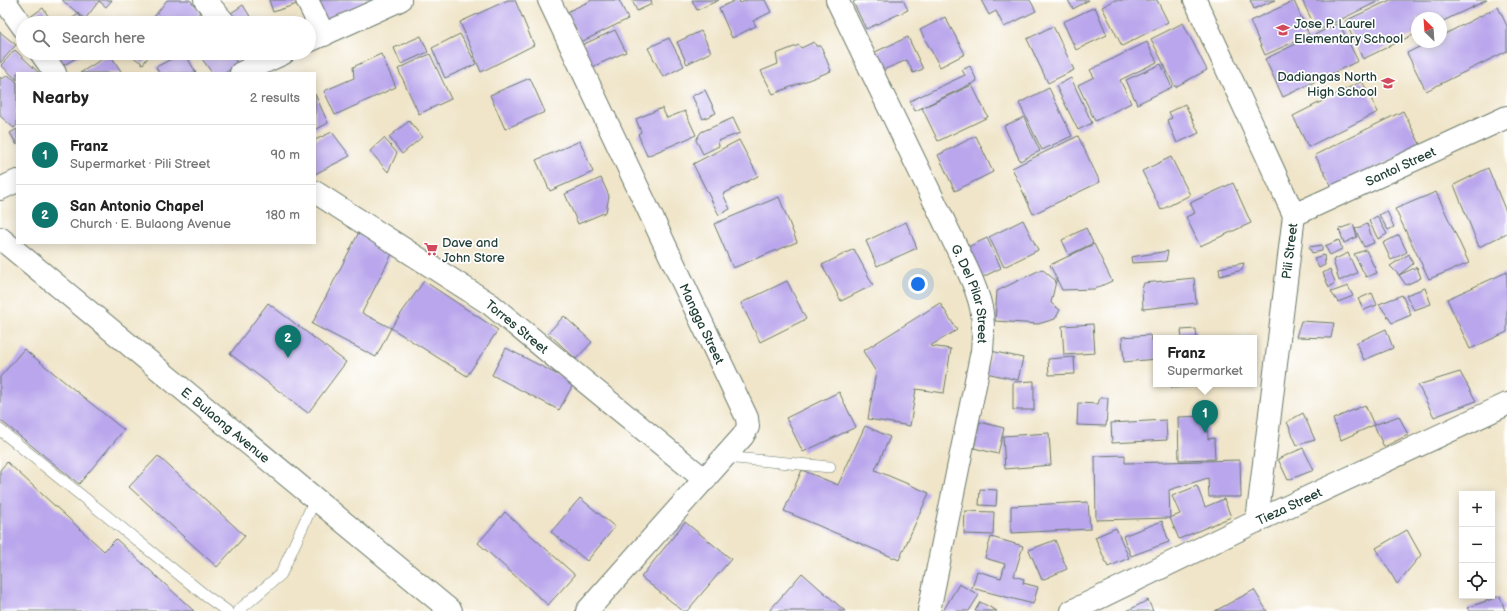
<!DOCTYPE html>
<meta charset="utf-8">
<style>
body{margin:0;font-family:"Balsamiq Sans",sans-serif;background:#f6f6f6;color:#222}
.controls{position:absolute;right:12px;bottom:12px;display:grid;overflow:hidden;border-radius:0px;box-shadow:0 2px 10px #0003}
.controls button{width:36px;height:36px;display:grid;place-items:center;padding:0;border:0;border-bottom:1px solid #e0e0e0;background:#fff;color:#222;font:20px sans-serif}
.compass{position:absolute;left:1411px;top:12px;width:36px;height:36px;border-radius:50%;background:#fff;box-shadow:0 2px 10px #0003;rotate:335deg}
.you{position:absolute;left:918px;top:284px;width:14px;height:14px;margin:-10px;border:3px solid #fff;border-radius:50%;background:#1a73e8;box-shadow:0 0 0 6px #1a73e833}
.badge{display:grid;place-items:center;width:26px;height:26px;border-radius:50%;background:#0f766e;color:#fff;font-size:13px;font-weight:700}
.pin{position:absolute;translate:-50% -33px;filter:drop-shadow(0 1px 2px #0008)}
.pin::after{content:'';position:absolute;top:21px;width:14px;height:12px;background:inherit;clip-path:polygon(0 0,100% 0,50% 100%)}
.popup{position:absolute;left:1153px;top:335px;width:104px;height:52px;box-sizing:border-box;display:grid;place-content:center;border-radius:0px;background:#fff;filter:drop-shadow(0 1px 3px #0005);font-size:13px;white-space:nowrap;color:#767676}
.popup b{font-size:15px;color:#222}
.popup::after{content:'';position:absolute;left:50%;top:100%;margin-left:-8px;border:8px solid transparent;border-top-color:#fff}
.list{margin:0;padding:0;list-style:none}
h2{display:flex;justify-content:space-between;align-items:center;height:52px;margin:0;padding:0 16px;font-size:17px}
h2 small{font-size:13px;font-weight:400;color:#767676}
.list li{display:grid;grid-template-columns:26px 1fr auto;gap:12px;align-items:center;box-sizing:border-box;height:60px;padding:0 16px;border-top:1px solid #e0e0e0}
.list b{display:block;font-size:15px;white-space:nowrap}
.list p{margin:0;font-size:13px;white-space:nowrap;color:#767676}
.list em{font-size:13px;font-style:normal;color:#767676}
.icon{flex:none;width:22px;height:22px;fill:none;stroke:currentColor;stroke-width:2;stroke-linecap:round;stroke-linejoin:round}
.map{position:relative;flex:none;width:1507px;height:611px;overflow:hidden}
.search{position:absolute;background:#fff;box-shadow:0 2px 10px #0003;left:16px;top:16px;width:300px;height:44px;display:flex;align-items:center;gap:10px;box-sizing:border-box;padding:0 14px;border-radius:22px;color:#767676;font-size:15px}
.panel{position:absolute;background:#fff;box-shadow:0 2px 10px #0003;left:16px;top:72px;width:300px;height:172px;border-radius:0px}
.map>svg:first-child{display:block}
.building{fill:#b9a6ec}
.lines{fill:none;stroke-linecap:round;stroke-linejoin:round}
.lane-casing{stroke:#687868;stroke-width:12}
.street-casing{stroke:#687868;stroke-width:24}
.secondary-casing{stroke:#687868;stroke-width:24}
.lane{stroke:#fff;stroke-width:11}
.street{stroke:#fff;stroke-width:22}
.secondary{stroke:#fff;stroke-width:22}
.labels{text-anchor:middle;stroke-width:3.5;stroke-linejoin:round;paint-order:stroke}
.poi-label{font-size:13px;fill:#1f3d34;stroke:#fff;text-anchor:start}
.street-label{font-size:13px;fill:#1f3d34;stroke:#fff}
</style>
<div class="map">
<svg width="1507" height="611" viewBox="0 0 1507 611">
<rect width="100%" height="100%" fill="#fff"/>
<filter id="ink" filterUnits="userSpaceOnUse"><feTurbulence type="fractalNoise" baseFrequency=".025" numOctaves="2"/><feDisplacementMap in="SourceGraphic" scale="8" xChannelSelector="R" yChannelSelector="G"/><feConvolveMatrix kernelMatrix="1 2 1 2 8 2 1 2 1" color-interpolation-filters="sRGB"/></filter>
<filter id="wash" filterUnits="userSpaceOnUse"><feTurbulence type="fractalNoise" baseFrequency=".012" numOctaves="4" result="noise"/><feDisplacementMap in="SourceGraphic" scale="16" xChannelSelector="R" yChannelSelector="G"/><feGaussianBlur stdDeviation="0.9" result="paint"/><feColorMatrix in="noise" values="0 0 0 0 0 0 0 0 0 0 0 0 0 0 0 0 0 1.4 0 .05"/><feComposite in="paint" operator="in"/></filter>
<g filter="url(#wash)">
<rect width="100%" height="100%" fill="#f0e5c9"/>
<g id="blocks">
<path class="building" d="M62 0H112L106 7 99 1 85 19Z
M167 0H190L200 12 192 23H155L151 21Z
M269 0H296L297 4 273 12Z
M313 0H390L327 30Z
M508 0H515L534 45 481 72 460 22Z
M592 0H619L628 19 581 42 567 12Z
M632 0H651L652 4 637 11Z
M692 0H719L697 10Z
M736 0H739L740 3 747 0H765L771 12 753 21 756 26 732 38 719 8Z
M857 0H903L908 10 866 29 853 2Z
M981 0H1030L1036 11 1004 27 996 11 989 15Z
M1068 0H1089L1073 9Z
M1115 0H1157L1168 22 1122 46 1102 7Z
M1250 0H1275L1254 9Z
M1302 0H1381L1317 31Z
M1390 0H1487L1441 22V18H1417V33L1363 59 1345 21Z
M1294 1 1309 35 1265 55 1250 21Z
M243 5 254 23H233L228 15Z
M1095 7 1107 35 1076 50 1063 22Z
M1498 7 1507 26V51L1426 91 1407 53 1429 42H1441V36Z
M43 8 50 19 44 23H34L30 17Z
M79 14 84 23H64Z
M945 17 965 54 940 67 920 30Z
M1183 23 1207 70 1175 87 1151 39Z
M1339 23 1358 61 1283 97 1265 59Z
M1053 26 1074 70 1048 83 1027 39Z
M615 30 626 52 592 67 582 45Z
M701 31 711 52 687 64 677 42Z
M0 32 16 45 0 63Z
M460 34 476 64 445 78 432 48Z
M421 36 428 52 401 64 394 48Z
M908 37 923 69 913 73 907 60 883 70 875 52Z
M669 38 684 66 663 77 648 48Z
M814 42 816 46H821L831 71 773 94 761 71 778 64 776 54 799 45 801 48Z
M1147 42 1157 62 1120 80 1131 103 1095 121 1078 85 1094 77 1090 70Z
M15 50 39 73H17V80L1 65Z
M55 53H85L62 66Z
M130 53H151L143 64 129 54Z
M183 53H185L196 73H159L156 67Z
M198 53H230L238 64 225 73H212Z
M110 54 122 73H80Z
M381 54 396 87 335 115 324 91 354 78 353 67Z
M430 54 451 99 419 114 398 69Z
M1161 64 1172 87 1137 104 1126 80Z
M970 66 977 81 915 111 910 101 965 75 962 70Z
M8 75 17 82V125L14 128 0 116V77L2 79Z
M530 78 545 112 505 129 490 95Z
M1071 78 1092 123 1078 130 1056 86Z
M1362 81 1378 112 1308 147 1293 116Z
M972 85 988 117 938 141 922 108Z
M1049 88 1072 136 1042 150 1019 103Z
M705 90 716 113 703 119 692 96Z
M315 94 328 123 315 130Z
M1185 104 1199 133 1177 143 1167 120 1172 118 1169 112Z
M662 108 667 118 685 111 696 135 647 156 638 134 641 132 636 119Z
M1403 111 1421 146 1333 189 1315 155Z
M1024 117 1040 151 1020 161 1004 126Z
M733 118 740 133 718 141 719 146 703 154 696 140 701 132Z
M409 121 422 137 402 154 389 137Z
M17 129V145L10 133Z
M332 132 350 156 315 174V140Z
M976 136 993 172 955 191 938 155Z
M1078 136 1100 182 1033 214 1012 168Z
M384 138 397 153 388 172 370 151Z
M739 140 758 176 723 194 730 209 719 215 693 164Z
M580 141 593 172 550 191 536 160Z
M1171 157 1190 195 1161 210 1142 171Z
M1488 168 1507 214V233L1479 247 1454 185Z
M601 178 609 196 606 212 578 224 565 194Z
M1233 183 1251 223 1200 246 1186 217 1195 213 1190 203Z
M1436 192 1469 263 1429 279 1395 209Z
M779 197 797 242 733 268 714 224Z
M1387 211 1394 227 1388 230 1379 215Z
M1377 216 1387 234 1378 239 1369 221Z
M1023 220 1038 250 1004 267 989 237Z
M906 222 917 248 877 266 866 241Z
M1353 224 1357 237 1344 243 1339 229Z
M1367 224 1374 243 1364 247 1355 229Z
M1086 228 1093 243 1069 255 1062 240Z
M359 232 394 250 362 313 391 328 376 357 312 324Z
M1399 235 1407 252 1391 260 1383 243Z
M987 238 1001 268 979 279 964 249Z
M1339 240 1342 249 1330 255 1325 246Z
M1094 244 1112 281 1094 289 1062 290 1050 265Z
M1322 245V251L1312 253 1309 247Z
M854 249 873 285 841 301 822 265Z
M1366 250 1377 273 1366 277 1354 254Z
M1168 251 1166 261 1132 263 1131 257Z
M1348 253 1357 273 1339 281 1333 260Z
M1409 254 1413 264 1399 275 1390 266Z
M1324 255 1325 265 1319 268 1314 258Z
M1244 263 1242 270 1220 276 1219 268Z
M1417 267 1421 278 1406 285 1399 275Z
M1042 269 1056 281 1051 303 1060 310 1055 319 1038 324 995 321 997 291Z
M1330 269 1335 282 1329 288 1323 273Z
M1507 272V332L1470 349 1447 299Z
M1194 278 1196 303 1143 309 1142 289 1144 283Z
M424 281 498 330 467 376 391 328Z
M787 281 806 319 760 342 741 303Z
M1348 286 1353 296 1338 302 1331 292Z
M1425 288 1431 304 1414 310 1406 295Z
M1372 293 1377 305 1364 310 1358 299Z
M1402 295 1411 315 1392 323 1379 304Z
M268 303 346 362 308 413 230 354Z
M940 303 957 330 930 346 951 349 944 393 916 389 910 426 868 419 876 372 863 351Z
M564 316 592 342 576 359 548 333Z
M1301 321 1334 323 1331 338 1296 337Z
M1093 324 1095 353 1064 355 1062 326Z
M1196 329 1197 338H1182L1181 330Z
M1386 329 1393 348 1364 360 1356 343Z
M1150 335 1151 340H1156V359L1124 362 1122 337Z
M506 348 574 383 559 410 492 375Z
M24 349 124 430 79 484 0 420V377Z
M991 351 1023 358 1018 380 986 373Z
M1074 357 1075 374 1049 375 1048 359Z
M1460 372 1476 401 1434 417 1418 385Z
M1034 381V410H1013V382Z
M1171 384H1199V386L1171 388Z
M839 392 856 427 803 452 786 418Z
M1100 398H1108L1106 426 1077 425 1078 403 1098 404Z
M1365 405 1374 425 1341 440 1333 419Z
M1303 413 1315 440 1297 445 1287 422Z
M1207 416 1208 439 1214 438 1215 459 1179 460 1178 417Z
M1399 416 1408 435 1384 447 1374 425Z
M1166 420 1167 440 1112 443 1111 423Z
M980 422 1004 428 998 454 974 448Z
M865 426 890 437 875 470 929 493 899 560 784 511 802 470 838 485Z
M1049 433 1051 465 1005 469 1003 436Z
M1303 448 1314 470 1288 480 1278 459Z
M1125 455V463L1240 460 1241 497H1209L1208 478 1169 490 1170 518 1096 520 1095 456Z
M158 456 245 536 217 567 129 487Z
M7 462 104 551 116 539 194 611H0V470Z
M1197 486 1205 507 1224 499 1231 517 1179 539 1170 518 1180 514 1172 496Z
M980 489 997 490 996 506 979 505Z
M580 498 615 527 587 561 551 532Z
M1088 502 1090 529 1011 533V506Z
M965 511 994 512 993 535 964 534Z
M505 512 575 575 548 605 478 543Z
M1162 521 1169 542 1131 556 1123 536Z
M685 522 731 559 687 611H683L641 577Z
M1116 528 1129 558 1108 567 1095 537Z
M1407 530 1421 555 1397 584 1376 548Z
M991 537 1023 546 1014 576 1024 579 1023 583 1038 587 1033 604 972 588 977 571 1001 578 1005 564 985 558Z
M1055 540 1067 569 1042 580 1029 550Z
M802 573 845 611H769Z
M959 584 979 595 969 611H943Z
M1254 590 1267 611H1215Z
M1500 596 1505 611H1469L1467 608Z
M1148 600 1153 611H1127Z
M980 602 997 611H975Z"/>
</g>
</g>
<g filter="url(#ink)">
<use href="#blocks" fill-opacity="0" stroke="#687868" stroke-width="1"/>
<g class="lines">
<defs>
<path id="lane" d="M0 430 206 596 227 611
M725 457 830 467
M238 611 281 574 316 497"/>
<g id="street">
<path d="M4 0 23 27"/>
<path d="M205 0 225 23"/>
<path d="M307 0 324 35"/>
<path id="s1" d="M549 0 747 418 748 427 743 436 587 611"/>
<path id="s2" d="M837 0 967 269C982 301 985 316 982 351L929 611"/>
<path d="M1195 0 1294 215 1257 521"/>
<path d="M41 53 55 73"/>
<path d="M251 53 261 64"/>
<path id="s3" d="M315 192 490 304 705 480"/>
<path id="s4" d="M1294 215 1507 117"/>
<path id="s5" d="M1072 611 1257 521 1507 404"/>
</g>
<g id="secondary">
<path d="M309 41 400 0"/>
<path d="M241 73 284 53"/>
<path d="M0 189 17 181"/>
<path id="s6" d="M0 238 451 611"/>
</g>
</defs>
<use href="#lane" class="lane-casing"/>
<use href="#street" class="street-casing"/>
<use href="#secondary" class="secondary-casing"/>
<use href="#lane" class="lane"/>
<use href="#street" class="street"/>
<use href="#secondary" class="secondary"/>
</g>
</g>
<defs>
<symbol id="school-bare" viewBox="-9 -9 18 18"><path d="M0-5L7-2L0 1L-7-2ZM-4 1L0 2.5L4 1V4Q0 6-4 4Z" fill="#d1495b" stroke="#fff" stroke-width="2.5" paint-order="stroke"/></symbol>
<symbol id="supermarket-bare" viewBox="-9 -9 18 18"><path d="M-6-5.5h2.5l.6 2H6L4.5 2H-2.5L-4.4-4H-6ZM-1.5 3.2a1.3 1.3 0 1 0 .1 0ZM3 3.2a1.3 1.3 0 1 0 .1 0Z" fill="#d1495b" stroke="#fff" stroke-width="2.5" paint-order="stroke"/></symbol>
</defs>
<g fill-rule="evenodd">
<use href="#school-bare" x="1273" y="20" width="20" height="20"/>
<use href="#school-bare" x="1378" y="73" width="20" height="20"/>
<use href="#supermarket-bare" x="421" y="239" width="20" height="20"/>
</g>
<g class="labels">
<g class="poi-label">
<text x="1294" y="28">Jose P. Laurel<tspan x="1294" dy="15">Elementary School</tspan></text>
<text x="1377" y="81" text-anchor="end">Dadiangas North<tspan x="1377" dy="15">High School</tspan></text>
<text x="442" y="247">Dave and<tspan x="442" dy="15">John Store</tspan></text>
</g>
<g class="street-label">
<text dy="5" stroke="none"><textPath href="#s4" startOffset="117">Santol Street</textPath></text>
<text transform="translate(1289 251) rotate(-83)" y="5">Pili Street</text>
<text dy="5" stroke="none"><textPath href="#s2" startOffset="324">G. Del Pilar Street</textPath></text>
<text dy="5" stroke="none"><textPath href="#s1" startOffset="358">Mangga Street</textPath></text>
<text dy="5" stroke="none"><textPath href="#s3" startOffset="243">Torres Street</textPath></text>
<text dy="5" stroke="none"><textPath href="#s6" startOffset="293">E. Bulaong Avenue</textPath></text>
<text dy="5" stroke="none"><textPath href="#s5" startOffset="241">Tieza Street</textPath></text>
</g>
</g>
</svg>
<div class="controls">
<button>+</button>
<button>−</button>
<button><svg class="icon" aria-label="locate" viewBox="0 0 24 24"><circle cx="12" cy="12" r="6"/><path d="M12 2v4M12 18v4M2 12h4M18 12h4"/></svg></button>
</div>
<svg class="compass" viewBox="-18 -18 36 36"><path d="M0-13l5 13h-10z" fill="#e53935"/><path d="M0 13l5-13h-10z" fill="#767676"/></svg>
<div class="you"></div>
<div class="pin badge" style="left:1205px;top:433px">1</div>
<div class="popup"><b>Franz</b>Supermarket</div>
<div class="pin badge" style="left:288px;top:358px">2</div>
<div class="search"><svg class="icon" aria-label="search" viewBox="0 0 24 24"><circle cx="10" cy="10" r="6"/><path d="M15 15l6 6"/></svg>Search here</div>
<section class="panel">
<h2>Nearby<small>2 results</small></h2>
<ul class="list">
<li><span class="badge">1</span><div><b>Franz</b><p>Supermarket · Pili Street</p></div><em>90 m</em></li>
<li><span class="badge">2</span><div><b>San Antonio Chapel</b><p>Church · E. Bulaong Avenue</p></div><em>180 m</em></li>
</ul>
</section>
</div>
